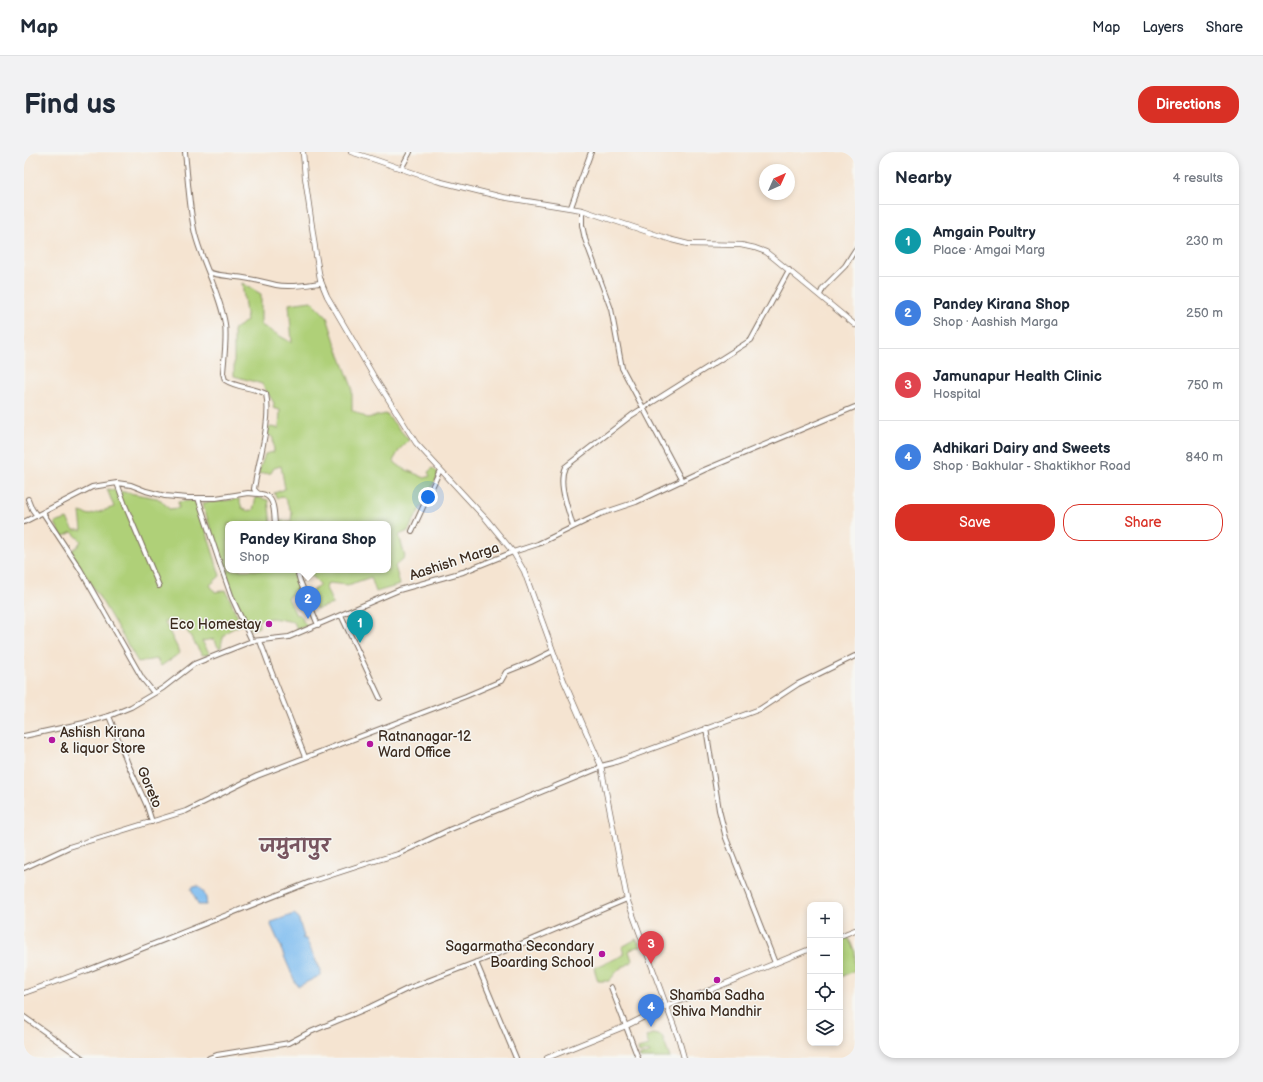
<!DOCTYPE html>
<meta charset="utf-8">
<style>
body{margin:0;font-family:"Balsamiq Sans","Playpen Sans Deva",sans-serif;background:#f2f2f3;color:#1f2937}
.controls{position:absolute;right:12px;bottom:12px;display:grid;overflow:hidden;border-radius:8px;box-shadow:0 2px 6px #0003}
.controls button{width:36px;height:36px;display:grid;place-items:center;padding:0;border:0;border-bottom:1px solid #e0e1e3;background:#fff;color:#1f2937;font:20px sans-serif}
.compass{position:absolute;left:735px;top:12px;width:36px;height:36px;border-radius:50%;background:#fff;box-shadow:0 2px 6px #0003;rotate:45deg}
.you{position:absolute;left:404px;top:345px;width:14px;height:14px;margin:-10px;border:3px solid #fff;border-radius:50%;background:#1a73e8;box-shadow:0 0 0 6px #1a73e833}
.badge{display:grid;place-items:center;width:26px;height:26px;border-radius:50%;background:#d93025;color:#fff;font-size:13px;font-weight:700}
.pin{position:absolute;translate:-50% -33px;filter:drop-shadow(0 1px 2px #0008)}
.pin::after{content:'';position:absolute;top:21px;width:14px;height:12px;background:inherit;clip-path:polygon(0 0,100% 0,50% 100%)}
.popup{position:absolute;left:201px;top:369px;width:166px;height:52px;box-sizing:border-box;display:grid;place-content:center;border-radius:8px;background:#fff;filter:drop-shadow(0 1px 3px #0005);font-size:13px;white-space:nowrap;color:#747a83}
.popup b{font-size:15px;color:#1f2937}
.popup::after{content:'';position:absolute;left:50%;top:100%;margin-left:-8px;border:8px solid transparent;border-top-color:#fff}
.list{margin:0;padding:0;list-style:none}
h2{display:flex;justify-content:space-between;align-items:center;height:52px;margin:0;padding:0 16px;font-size:17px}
h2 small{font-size:13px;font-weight:400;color:#747a83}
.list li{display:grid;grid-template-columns:26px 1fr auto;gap:12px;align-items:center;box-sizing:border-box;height:72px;padding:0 16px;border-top:1px solid #e0e1e3}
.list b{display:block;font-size:15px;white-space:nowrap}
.list p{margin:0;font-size:13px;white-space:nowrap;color:#747a83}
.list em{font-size:13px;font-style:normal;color:#747a83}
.actions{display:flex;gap:8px;padding:12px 16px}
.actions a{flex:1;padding:9px 0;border:1px solid #d93025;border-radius:16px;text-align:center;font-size:14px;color:#d93025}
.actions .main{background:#d93025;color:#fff}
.icon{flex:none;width:22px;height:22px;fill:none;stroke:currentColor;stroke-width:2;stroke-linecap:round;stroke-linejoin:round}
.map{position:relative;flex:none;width:831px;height:906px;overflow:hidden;border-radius:16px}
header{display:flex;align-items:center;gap:24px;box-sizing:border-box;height:56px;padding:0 20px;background:#fff;border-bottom:1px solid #e0e1e3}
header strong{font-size:19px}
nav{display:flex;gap:22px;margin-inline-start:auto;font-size:14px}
.intro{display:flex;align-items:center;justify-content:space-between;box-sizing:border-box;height:96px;padding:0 24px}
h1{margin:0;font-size:28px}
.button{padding:10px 18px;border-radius:16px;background:#d93025;color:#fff;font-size:14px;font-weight:700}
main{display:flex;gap:24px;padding:0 24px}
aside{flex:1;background:#fff;border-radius:16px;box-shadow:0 2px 6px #0003}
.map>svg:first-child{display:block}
.green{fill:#afd078;stroke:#757d4b}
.water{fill:#7cbbf0;stroke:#5c7287}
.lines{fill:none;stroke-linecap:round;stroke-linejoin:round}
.minor-casing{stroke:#7c6b5d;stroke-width:6}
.tertiary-casing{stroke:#7c6b5d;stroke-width:6}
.minor{stroke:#fff;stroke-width:4}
.tertiary{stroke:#fff;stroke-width:4.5}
.poi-dot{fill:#b5179e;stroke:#f6f6f2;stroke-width:1.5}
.labels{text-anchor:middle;stroke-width:3;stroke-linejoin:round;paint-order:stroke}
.street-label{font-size:14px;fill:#3b2a1e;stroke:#f6f6f2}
.poi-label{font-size:14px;fill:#3b2a1e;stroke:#f6f6f2;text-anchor:end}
.district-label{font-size:18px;font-weight:bold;fill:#77545f;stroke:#f6f6f2}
</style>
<header>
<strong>Map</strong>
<nav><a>Map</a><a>Layers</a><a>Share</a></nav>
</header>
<div class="intro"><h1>Find us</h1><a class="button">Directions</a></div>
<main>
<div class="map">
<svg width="831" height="906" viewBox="0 0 831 906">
<rect width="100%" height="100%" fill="#f6f6f2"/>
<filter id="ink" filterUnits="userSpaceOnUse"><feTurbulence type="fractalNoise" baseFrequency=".025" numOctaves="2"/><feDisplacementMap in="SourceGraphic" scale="8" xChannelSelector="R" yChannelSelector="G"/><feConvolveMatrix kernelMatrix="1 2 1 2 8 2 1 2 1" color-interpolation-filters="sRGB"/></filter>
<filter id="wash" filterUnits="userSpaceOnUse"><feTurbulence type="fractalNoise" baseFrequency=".012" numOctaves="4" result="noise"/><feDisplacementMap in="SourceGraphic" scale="16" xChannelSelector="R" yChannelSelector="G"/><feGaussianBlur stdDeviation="0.9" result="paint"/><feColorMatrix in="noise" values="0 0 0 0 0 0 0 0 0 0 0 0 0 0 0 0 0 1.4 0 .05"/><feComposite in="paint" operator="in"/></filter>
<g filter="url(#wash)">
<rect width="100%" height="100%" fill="#f5e4d1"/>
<path class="green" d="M218 131 237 142V173L268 191 265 152 287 149 303 165 311 190 328 235V258L343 266 362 262 385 288 376 297 369 309 378 316 401 326 406 324 404 320 409 316 415 322 384 379 375 383 381 405 371 414 376 433 352 440 347 425 324 433 304 431 302 436 309 452 292 457 286 441 296 432 288 424 282 425 287 418H364V372H255V369H267L268 361 260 345 253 346 250 341 261 337 257 314 250 316 247 321 234 322 241 302 250 300 249 286 243 281 245 275 255 276 256 258 249 256 250 251 238 232 210 224V177L223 169Z
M83 337 133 346 138 349 145 357 155 356 154 350 173 348 196 424 186 433 191 440 202 438 217 473C202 480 199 479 197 496L194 495 190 487 178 489 186 502 178 503 157 469H140L156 501 137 514 133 507 114 510 73 441 46 400 53 395 57 389 48 380 38 385 31 371 43 367 50 378H58L56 360 66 363 90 355Z
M232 345 244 348 247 372H204V418H270L276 438 269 439 268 442 265 444 264 446 272 463 275 462 278 465 279 469 284 474 273 477 270 470 248 466 234 468 235 475 227 478 214 456 178 351 215 347 218 356 224 359 229 358Z
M824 785 831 800V818L816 826V788Z
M612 787 617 795H612L605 799 608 808 605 812 595 817 585 829H574L570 816 600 803 598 795Z
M629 882 638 884 646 906H616L615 904 626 901 625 899 615 901 614 897 625 894 622 885Z"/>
<path class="water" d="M174 734C179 737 184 747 182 753H174L167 737 170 735Z
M270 762 274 765 280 785 278 786 282 787 297 820V823L275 834 272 832 257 797 259 795H257L247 773 248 770Z"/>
</g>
<g filter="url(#ink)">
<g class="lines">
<defs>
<path id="minor" d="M161 0C164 27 165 56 171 82 179 113 196 141 201 172 203 188 200 206 199 221L201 228C213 236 229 235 242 242 248 268 234 310 230 337 236 345 236 340 243 344 251 349 250 364 251 372
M377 17 386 0
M547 55 567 0
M558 58V73L561 87 587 157 598 216 658 329
M185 120C189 123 206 124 212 125 226 126 239 130 252 133 265 136 282 133 295 131L297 128
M796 143 799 136 821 114 831 98
M93 331 101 353 135 434
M174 346 195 409 208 446 228 489
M4 347 8 357 13 364
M19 361 56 417 118 526 130 541
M0 370 68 335 93 331 107 333 122 339 141 344 164 346H192L224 341 234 342
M549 375C545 358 533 332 541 315L608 263 727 188 765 118
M388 379 416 318
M273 418 276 429 294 473
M317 463 356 546
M236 489 246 516 281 605
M85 564 104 612 123 654 128 670
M682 576 695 658 702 686 751 811
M0 584 60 571 85 564 107 555 139 536 170 512 228 489 265 485 375 438 439 420 489 400 514 392 576 362 612 350 680 318 831 255
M0 716 45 695 162 659 233 624 442 544 477 529 482 520 507 510 529 499
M452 810 492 906
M587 835 614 906
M0 841 64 818 286 730 344 711 374 702 427 677 573 617 577 614 589 611 736 557 774 532 831 504
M0 865 58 906
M185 906 193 903 265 891 284 881 346 855 385 836 471 803 603 747"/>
<path id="tertiary" d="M279 0 281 25 292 103 296 127 303 144 349 223 392 291 463 368 489 400 500 419 540 529 577 614 603 747 655 888 660 906
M327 0 352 8 413 29 478 45 558 58 648 88 664 92 717 93 731 96 742 100 751 107 831 173
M816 784 831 778
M523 906 602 874 642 854 681 840 786 797"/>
</defs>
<use href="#minor" class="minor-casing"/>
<use href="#tertiary" class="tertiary-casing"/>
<use href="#minor" class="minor"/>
<use href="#tertiary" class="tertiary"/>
</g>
</g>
<g class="poi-dot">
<circle cx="245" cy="472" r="4"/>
<circle cx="28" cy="588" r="4"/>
<circle cx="346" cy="592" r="4"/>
<circle cx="578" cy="802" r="4"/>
<circle cx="693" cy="828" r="4"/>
</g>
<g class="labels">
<g class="street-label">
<text transform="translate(430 409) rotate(-18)" y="5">Aashish Marga</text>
<text transform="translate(126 635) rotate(67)" y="5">Goreto</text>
</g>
<g class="poi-label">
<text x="237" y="477">Eco Homestay</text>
<text x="36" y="585" text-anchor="start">Ashish Kirana<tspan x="36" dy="16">&amp; liquor Store</tspan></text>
<text x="354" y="589" text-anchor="start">Ratnanagar-12<tspan x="354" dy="16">Ward Office</tspan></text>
<text x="570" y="799">Sagarmatha Secondary<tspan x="570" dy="16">Boarding School</tspan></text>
<text x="693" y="848" text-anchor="middle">Shamba Sadha<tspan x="693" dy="16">Shiva Mandhir</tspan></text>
</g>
<g class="district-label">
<text x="271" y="700">जमुनापुर</text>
</g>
</g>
</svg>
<div class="controls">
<button>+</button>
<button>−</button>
<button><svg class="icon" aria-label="locate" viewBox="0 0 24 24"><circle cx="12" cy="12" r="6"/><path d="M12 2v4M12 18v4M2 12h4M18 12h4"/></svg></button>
<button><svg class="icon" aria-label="layers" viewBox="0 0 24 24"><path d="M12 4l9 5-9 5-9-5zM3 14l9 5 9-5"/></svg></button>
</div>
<svg class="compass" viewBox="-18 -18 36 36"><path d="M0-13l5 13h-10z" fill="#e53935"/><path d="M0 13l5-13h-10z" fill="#747a83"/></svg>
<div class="you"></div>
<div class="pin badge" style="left:336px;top:491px;background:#0f9aa8">1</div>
<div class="pin badge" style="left:284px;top:467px;background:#3f7fe0">2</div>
<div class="popup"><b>Pandey Kirana Shop</b>Shop</div>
<div class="pin badge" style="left:627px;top:812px;background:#e0444e">3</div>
<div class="pin badge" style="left:627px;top:875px;background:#3f7fe0">4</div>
</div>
<aside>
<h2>Nearby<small>4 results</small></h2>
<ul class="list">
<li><span class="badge" style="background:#0f9aa8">1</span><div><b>Amgain Poultry</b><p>Place · Amgai Marg</p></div><em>230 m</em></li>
<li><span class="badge" style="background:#3f7fe0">2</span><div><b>Pandey Kirana Shop</b><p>Shop · Aashish Marga</p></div><em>250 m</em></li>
<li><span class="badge" style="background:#e0444e">3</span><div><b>Jamunapur Health Clinic</b><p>Hospital</p></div><em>750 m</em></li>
<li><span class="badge" style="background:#3f7fe0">4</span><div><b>Adhikari Dairy and Sweets</b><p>Shop · Bakhular - Shaktikhor Road</p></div><em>840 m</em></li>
</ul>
<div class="actions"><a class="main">Save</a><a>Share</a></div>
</aside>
</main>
